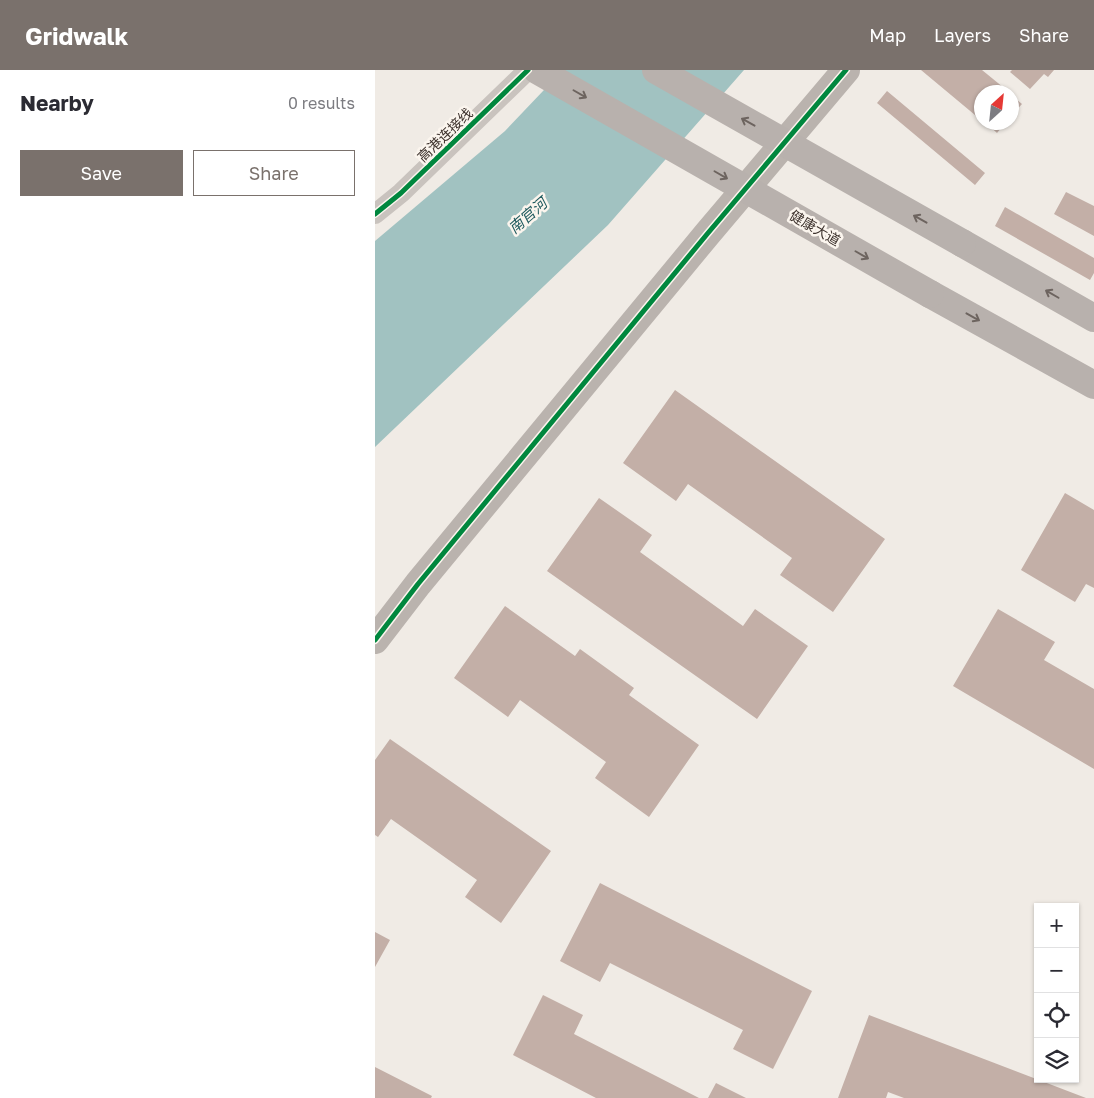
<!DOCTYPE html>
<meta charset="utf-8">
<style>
body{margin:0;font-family:"Golos Text","Noto Sans SC",sans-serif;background:#f7f7f7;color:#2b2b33}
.controls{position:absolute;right:15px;bottom:15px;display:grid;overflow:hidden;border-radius:0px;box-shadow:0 1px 4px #0004}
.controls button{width:45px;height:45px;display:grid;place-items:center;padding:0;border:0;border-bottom:1px solid #e1e1e2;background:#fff;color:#2b2b33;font:25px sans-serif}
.compass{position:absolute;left:599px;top:15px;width:45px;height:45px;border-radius:50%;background:#fff;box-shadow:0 1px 4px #0004;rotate:27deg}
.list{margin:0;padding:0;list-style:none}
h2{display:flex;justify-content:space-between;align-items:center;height:65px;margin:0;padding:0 20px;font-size:21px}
h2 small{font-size:16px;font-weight:400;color:#7c7c81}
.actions{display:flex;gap:10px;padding:15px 20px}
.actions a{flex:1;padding:11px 0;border:1px solid #7a716c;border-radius:0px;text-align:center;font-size:18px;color:#7a716c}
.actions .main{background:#7a716c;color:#fff}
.icon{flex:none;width:28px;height:28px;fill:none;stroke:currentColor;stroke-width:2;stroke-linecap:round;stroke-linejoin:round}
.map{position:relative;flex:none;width:719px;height:1028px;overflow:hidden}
header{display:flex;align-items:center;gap:30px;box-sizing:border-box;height:70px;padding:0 25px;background:#7a716c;color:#fff}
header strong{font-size:24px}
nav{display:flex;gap:28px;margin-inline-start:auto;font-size:18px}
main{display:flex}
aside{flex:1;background:#fff}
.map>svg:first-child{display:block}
.water{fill:#a1c2c1}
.building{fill:#c3afa7}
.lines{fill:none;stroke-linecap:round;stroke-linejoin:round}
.street{stroke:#c9c3be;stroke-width:20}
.secondary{stroke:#bab3ae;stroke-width:28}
.primary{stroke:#b8b1ad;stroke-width:28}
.primary-bridge{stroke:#b8b1ad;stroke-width:28}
.cycleway-casing{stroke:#fbf5ee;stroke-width:8}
.cycleway{stroke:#00873e;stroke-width:5}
.oneway{stroke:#6d645f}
.labels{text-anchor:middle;stroke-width:5;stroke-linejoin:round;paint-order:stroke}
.street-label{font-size:14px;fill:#3b302b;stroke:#fbf5ee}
.water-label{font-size:15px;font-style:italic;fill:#1f5a5e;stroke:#fbf5ee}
</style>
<header>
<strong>Gridwalk</strong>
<nav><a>Map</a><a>Layers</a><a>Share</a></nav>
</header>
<main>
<aside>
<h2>Nearby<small>0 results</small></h2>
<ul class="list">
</ul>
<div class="actions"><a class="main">Save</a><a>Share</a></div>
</aside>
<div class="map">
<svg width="719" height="1028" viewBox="0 0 719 1028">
<rect width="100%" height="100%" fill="#f0ebe5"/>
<path class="water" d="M188 0H369L233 155 0 377V171L130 61Z"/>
<path class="building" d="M546 0H607L634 22H606V50Z
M637 0H679L673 7 669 4 655 19 635 2Z
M512 21 610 103 600 115 502 33Z
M636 25 647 34 636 46Z
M610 52H631L622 63Z
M691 122 719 136V166L679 144Z
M630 137 719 188V203L715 210 620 156Z
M300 320 510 469 458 542 405 505 417 488 313 414 301 431 248 393Z
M690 423 719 440V518L711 514 700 532 646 500Z
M224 428 277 465 265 482 368 556 380 539 433 576 382 649 172 501Z
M130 536 200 586 205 579 259 618 254 625 324 675 274 747 220 708 231 692 145 630 133 647 79 608Z
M623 539 680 572 669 590 719 619V699L578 616Z
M15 669 176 781 126 853 90 827 102 810 16 749 3 767 0 765V690Z
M225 813 437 921 398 999 358 979 368 960 235 893 225 912 185 891Z
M0 862 15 870 0 897Z
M168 925 208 945 199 964 324 1028H221L138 985Z
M494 945 711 1028H529L513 1022 511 1028H463Z
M0 997 57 1026 56 1028H0Z
M341 1013 371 1028H333Z"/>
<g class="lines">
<path class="street" d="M0 144 26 123 153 0"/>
<path class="secondary" d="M0 570 43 514 333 163 471 0"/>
<path class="primary" d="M587 173 719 248
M555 224 719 315"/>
<path class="primary-bridge" d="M162 0 555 224
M281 0 587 173"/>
<defs>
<path id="cycleway" d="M0 144 26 123 153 0
M0 570 43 514 333 163 471 0"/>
</defs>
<use href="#cycleway" class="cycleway-casing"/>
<use href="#cycleway" class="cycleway"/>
</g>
<defs><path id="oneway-shaft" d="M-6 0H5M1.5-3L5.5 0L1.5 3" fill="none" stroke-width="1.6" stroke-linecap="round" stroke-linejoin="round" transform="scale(1.25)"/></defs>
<g class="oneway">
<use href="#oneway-shaft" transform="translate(205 24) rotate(30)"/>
<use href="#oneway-shaft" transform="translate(373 52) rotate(-151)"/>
<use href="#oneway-shaft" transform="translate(346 105) rotate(30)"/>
<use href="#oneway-shaft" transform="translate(545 149) rotate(-151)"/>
<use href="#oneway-shaft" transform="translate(487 185) rotate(30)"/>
<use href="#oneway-shaft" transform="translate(677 224) rotate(-150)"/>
<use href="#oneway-shaft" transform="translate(598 247) rotate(29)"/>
</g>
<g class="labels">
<g class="street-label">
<text transform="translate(70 65) rotate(-44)" y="5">高港连接线</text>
<text transform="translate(440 158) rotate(30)" y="5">健康大道</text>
</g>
<g class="water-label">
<text transform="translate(153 146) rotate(-41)" y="5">南官河</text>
</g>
</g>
</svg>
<div class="controls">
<button>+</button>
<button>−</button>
<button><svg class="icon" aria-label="locate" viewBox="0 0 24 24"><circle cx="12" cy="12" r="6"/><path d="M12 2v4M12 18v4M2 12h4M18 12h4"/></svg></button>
<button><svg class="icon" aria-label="layers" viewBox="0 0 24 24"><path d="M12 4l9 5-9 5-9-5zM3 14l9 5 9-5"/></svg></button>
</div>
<svg class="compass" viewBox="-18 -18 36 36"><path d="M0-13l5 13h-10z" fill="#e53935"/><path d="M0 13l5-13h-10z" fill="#7c7c81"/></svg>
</div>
</main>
